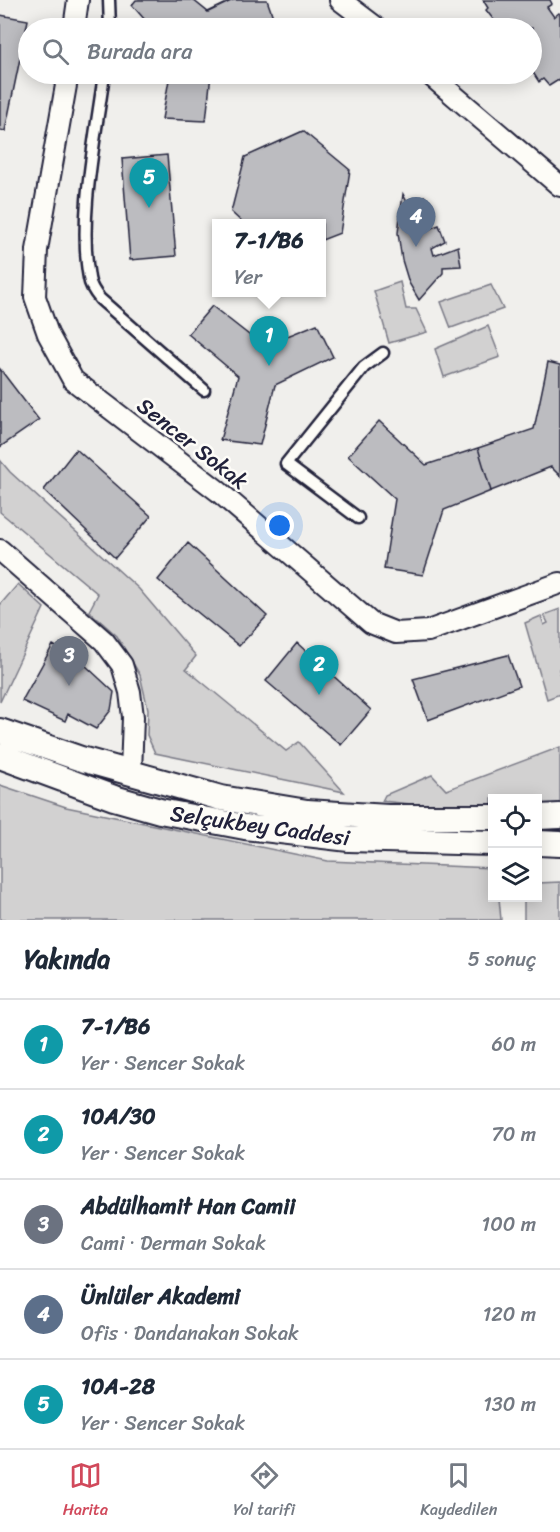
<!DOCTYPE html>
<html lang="tr">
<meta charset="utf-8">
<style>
body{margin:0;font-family:Sriracha,sans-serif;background:#f6f6f7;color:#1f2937}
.controls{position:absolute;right:18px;bottom:18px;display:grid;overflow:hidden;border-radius:0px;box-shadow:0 3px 15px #0003}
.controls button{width:54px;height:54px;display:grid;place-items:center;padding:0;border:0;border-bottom:2px solid #e0e1e3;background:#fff;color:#1f2937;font:30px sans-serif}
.you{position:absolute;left:280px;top:526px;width:21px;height:21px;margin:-15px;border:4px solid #fff;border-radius:50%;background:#1a73e8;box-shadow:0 0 0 9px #1a73e833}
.badge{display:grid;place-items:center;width:39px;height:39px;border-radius:50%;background:#d1495b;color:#fff;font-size:20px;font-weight:700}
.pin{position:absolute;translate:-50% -50px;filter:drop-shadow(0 2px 3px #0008)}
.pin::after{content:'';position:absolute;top:32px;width:21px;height:18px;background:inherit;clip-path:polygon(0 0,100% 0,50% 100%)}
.popup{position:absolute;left:212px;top:219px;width:114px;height:78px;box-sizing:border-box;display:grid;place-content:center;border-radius:0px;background:#fff;filter:drop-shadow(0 2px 4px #0005);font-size:20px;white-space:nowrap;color:#747a83}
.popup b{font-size:22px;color:#1f2937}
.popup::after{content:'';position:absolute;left:50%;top:100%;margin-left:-12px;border:12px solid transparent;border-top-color:#fff}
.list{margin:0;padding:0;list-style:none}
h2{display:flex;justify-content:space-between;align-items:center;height:78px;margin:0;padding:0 24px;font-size:26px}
h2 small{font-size:20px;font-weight:400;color:#747a83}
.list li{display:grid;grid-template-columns:39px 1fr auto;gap:18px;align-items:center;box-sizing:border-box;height:90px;padding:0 24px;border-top:2px solid #e0e1e3}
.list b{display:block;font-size:22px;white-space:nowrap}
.list p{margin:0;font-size:20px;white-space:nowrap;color:#747a83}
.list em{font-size:20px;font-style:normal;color:#747a83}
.icon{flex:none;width:33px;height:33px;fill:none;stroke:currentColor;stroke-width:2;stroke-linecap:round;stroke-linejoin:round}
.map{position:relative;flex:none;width:560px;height:920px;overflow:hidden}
.search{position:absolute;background:#fff;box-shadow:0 3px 15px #0003;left:18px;right:18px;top:18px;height:66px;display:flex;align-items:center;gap:15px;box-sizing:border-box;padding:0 21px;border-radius:33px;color:#747a83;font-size:22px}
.sheet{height:528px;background:#fff}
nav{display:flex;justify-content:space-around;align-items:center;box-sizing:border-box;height:84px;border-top:2px solid #e0e1e3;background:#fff;font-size:16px;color:#747a83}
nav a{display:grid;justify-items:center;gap:3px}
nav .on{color:#d1495b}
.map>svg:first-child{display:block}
.green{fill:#d2d1d1;stroke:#7a7a86;stroke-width:1.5}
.building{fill:#bcbcc0;stroke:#22223b;stroke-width:1.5}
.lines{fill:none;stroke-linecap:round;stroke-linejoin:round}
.service-casing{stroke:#22223b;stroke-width:15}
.minor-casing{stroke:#22223b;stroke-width:24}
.tertiary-casing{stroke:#22223b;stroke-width:28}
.service{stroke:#fdfcf7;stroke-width:10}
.minor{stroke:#fdfcf7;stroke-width:20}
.tertiary{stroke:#fdfcf7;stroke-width:24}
.labels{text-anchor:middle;stroke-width:5;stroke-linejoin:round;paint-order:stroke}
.street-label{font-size:22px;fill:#22223b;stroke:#fdfcf7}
</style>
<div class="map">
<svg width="560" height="920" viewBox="0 0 560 920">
<rect width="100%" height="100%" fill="#f0efec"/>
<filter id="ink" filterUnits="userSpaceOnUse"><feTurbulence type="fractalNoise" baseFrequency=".0167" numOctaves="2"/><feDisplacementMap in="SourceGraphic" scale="12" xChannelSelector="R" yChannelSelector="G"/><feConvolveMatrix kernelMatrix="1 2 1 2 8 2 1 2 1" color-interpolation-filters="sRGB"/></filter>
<g filter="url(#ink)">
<path class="green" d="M400 282 406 309H416L427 332 389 343 374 291Z
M491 285 503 309 451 328 441 302Z
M488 326 500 357 444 377 435 349Z
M0 460 10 472 139 589 196 656 186 669 286 751 299 742 344 792 155 753 147 735 148 709 140 675 117 636 89 611 98 594 0 512Z
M18 584 44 608 0 702V605Z
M560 609V694L547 699 525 623 541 616 544 625 548 623 544 615Z
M560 747V807H538V798H492V807H440L382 801 385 795 432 775 446 790Z
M0 785 66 807 328 861 492 868V898H499L501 920H0Z
M560 882V920H524V898H538V883Z"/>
<path class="building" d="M136 0H193L208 12 233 0H267L277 28H152L132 5Z
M483 0H550L552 4 547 7 554 17 559 13 560 14V79L549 86 543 79 539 82 532 71V28H500L486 10 488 8Z
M0 15 28 20 5 131 0 130Z
M170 74H211L206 121 162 119Z
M303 131 350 170 340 233 322 240V224H244L231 212 245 157Z
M167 155 176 256 130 260 122 159Z
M403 194 410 208 415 200 424 196 430 202 433 212 426 223 417 221 423 231 439 225 445 241 432 248 434 255 458 246 461 266 443 267V273L419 300 409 283 402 260 398 233Z
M212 306 263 346 317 324 333 357 275 385 260 445 220 440 238 376 188 334Z
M548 362 560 365V476L551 467 491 491 478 448 534 429Z
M0 369 39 420 0 447Z
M379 421 426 465 478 448 491 491 444 510 423 575 384 569 395 499 348 456Z
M76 449 151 516 115 558 44 490Z
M188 543 267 616 239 646 158 580Z
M297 643 371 710 341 745 266 681Z
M53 645 85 665 114 692 111 710 96 729 68 714 65 721 22 701Z
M508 655 519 686 428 720 413 679Z"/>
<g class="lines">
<defs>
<path id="service" d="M109 0 110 28
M104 74C96 136 78 216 89 278 90 286 95 293 100 299L204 390
M358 518 286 464 364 367 383 353"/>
<path id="minor" d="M340 0 377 28
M74 28 78 0
M68 74 37 250 35 297 48 334 73 380 218 491 371 623 396 633 428 631 560 583
M429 74 560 186
M0 550 104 641 122 665 130 692 133 717 131 773"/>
<path id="tertiary" d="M0 731 81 759 221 798 307 812 388 817H492
M0 756 114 798 160 811 245 827 349 839 492 843
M538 817 560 816
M538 843 560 844"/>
</defs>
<use href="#service" class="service-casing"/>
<use href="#minor" class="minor-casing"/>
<use href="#tertiary" class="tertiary-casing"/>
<use href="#service" class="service"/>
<use href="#minor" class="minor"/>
<use href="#tertiary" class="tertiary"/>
</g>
</g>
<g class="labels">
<g class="street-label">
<text transform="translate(193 443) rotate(38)" y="8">Sencer Sokak</text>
<text transform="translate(260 825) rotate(8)" y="8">Selçukbey Caddesi</text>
</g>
</g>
</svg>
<div class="controls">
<button><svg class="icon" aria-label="locate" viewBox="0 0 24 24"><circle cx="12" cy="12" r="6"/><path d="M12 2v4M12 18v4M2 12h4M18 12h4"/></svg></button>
<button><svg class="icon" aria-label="layers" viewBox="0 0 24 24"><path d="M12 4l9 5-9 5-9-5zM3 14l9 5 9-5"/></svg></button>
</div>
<div class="you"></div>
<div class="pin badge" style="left:269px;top:366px;background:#0f9aa8">1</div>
<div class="popup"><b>7-1/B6</b>Yer</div>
<div class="pin badge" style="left:319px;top:695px;background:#0f9aa8">2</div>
<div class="pin badge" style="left:69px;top:686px;background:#6b7280">3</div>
<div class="pin badge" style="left:416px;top:247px;background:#5c6f8a">4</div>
<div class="pin badge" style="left:149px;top:208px;background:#0f9aa8">5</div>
<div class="search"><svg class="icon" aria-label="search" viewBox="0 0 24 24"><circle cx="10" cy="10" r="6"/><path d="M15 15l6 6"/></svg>Burada ara</div>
</div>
<section class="sheet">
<h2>Yakında<small>5 sonuç</small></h2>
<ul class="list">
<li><span class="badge" style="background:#0f9aa8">1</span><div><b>7-1/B6</b><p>Yer · Sencer Sokak</p></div><em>60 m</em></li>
<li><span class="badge" style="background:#0f9aa8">2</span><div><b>10A/30</b><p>Yer · Sencer Sokak</p></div><em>70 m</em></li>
<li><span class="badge" style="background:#6b7280">3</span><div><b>Abdülhamit Han Camii</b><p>Cami · Derman Sokak</p></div><em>100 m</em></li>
<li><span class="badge" style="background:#5c6f8a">4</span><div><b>Ünlüler Akademi</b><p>Ofis · Dandanakan Sokak</p></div><em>120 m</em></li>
<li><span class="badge" style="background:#0f9aa8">5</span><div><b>10A-28</b><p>Yer · Sencer Sokak</p></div><em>130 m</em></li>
</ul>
</section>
<nav>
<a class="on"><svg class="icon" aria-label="map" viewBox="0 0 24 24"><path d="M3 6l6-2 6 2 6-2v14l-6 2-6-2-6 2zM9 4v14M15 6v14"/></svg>Harita</a>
<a><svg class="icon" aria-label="directions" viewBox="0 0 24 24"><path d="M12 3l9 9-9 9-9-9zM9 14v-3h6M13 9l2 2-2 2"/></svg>Yol tarifi</a>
<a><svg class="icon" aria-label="saved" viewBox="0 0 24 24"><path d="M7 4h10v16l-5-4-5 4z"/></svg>Kaydedilen</a>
</nav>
